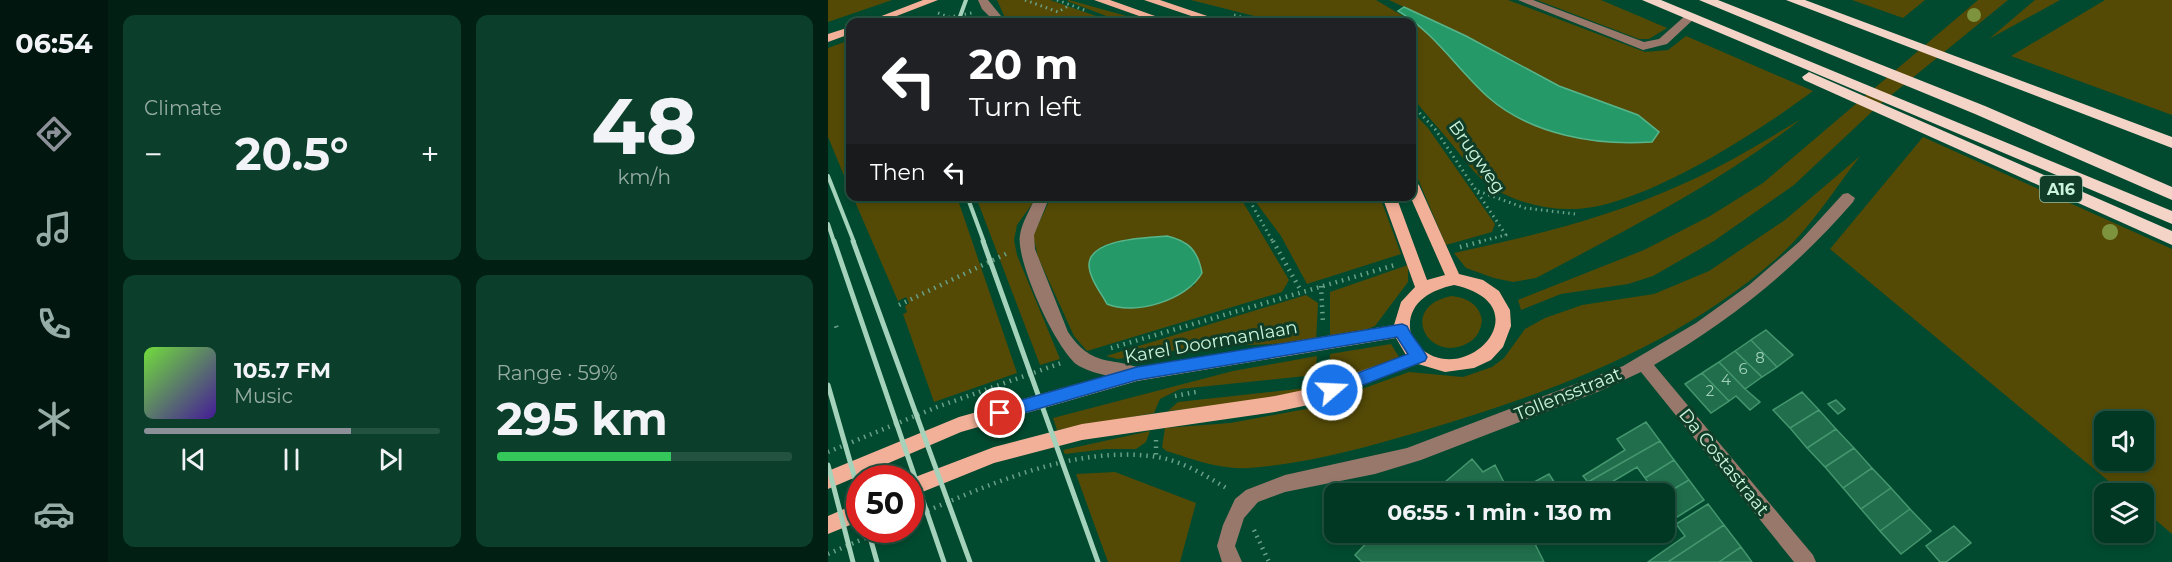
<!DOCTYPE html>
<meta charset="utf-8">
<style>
:root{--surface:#013823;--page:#0b3f2b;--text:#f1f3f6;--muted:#96aca6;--line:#235241;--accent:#8c9099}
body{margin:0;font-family:Montserrat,sans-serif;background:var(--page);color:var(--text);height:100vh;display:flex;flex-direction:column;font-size:22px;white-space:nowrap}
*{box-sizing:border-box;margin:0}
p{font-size:20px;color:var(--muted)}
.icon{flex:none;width:33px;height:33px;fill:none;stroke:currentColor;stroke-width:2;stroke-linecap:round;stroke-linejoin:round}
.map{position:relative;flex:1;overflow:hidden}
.details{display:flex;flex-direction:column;gap:15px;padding:15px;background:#011f13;width:720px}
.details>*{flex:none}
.banner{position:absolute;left:18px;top:18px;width:570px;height:183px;border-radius:12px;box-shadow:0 3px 9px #0003,0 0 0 2px var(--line);background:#202124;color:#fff;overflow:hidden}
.fabs{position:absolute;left:1266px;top:411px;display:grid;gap:12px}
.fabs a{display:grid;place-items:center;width:60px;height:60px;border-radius:12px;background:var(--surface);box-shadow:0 3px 9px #0003,0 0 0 2px var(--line);font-size:30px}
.speed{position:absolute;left:18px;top:465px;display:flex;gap:12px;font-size:30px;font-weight:700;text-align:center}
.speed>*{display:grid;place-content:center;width:78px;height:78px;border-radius:50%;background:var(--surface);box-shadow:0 3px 9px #0003,0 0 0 2px var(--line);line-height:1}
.speed .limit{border:9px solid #d22;background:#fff;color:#111}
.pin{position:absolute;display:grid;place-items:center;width:51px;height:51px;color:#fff;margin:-26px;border:3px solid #fff;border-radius:50%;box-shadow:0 2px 6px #0007}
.me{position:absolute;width:66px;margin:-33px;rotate:71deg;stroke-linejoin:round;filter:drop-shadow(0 0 4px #0008)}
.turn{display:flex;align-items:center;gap:21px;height:126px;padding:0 24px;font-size:27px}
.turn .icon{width:78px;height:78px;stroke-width:2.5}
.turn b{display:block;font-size:42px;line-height:51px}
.then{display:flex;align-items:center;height:57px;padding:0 24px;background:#0003;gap:12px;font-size:22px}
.big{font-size:45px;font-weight:700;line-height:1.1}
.details .widget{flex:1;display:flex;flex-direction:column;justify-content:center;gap:9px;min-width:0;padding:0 21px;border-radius:12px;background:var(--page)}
.details .dial{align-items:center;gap:0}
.dial b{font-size:78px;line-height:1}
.song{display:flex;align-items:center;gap:18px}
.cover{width:72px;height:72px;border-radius:9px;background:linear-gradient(135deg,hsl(100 70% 55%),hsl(260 70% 35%))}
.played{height:6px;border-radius:3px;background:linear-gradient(90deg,var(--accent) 70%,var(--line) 70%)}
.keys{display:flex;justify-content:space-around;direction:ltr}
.heat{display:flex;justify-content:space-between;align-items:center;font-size:33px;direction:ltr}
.charge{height:9px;border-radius:4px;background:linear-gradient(90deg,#34c759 59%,var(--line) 0)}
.details .tiles{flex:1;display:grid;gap:15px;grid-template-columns:repeat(2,1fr)}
.trip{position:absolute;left:496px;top:483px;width:351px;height:60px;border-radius:12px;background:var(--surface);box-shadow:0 3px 9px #0003,0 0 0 2px var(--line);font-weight:700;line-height:60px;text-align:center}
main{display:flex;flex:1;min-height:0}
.tabs{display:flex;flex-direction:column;width:108px;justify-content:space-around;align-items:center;background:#00160e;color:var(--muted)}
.tabs .icon{width:42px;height:42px}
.tabs .active{color:var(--accent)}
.tabs b{font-size:27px;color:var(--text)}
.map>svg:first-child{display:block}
</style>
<main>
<nav class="tabs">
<b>06:54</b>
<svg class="icon active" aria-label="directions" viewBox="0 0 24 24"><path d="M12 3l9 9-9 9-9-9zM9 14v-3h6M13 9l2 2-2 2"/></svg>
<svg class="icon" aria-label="music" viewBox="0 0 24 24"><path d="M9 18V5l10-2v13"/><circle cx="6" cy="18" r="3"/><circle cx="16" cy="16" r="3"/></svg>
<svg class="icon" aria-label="phone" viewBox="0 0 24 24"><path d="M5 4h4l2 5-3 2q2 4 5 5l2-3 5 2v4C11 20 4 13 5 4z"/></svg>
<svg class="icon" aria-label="climate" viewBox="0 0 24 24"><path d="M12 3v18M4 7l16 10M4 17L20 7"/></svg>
<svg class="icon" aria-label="car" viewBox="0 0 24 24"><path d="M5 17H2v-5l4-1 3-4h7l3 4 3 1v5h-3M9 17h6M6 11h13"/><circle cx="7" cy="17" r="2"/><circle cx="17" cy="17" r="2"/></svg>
</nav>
<section class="details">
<div class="tiles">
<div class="widget"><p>Climate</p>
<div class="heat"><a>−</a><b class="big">20.5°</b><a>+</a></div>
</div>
<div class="widget dial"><b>48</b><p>km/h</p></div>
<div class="widget">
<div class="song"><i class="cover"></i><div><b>105.7 FM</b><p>Music</p></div></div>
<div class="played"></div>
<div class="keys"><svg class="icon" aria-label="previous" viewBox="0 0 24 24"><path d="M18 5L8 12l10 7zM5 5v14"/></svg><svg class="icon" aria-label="pause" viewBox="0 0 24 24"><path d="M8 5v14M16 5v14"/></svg><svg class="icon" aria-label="next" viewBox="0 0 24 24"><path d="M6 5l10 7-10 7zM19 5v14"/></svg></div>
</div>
<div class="widget"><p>Range · 59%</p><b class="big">295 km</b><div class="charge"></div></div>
</div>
</section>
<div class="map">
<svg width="1344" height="562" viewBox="0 0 1344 562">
<rect width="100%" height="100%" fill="#014a2f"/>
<path fill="#544a06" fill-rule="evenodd" d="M 0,0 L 64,0 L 0,22 Z
M 169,0 L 222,0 L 274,18 L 279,22 L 179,22 Z
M 241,0 L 320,22 L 294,22 L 239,1 Z
M 363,0 L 548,0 L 592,26 L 685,113 L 721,130 L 752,138 L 824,142 L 768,101 L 731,86 L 638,36 L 561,0 L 680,0 L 817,52 L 840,50 L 858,36 L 985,91 C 930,132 815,207 747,209 C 721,210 695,204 672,192 C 653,182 640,165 627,148 C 620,138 586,102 584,95 C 579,84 584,38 584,22 L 450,22 Z
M 709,0 L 773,0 L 839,28 L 821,39 L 811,39 Z
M 1024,0 L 1097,0 L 1075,18 Z
M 1150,0 L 1180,0 L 1050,106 L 966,185 L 886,241 L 825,276 L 800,284 L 733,294 L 693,310 L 690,300 L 816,250 L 882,216 L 935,183 Z
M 1207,0 L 1232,0 L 1161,39 Z
M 1277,0 L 1344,0 L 1344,115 L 1183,56 Z
M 22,40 L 22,190 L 0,137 L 0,48 Z
M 584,111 L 600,128 L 667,224 L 664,232 L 618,245 L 584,165 Z
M 973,119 C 891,184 800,229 708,278 L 685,282 L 666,278 L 638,268 L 626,253 C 704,236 784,217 857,183 C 897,165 935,142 973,119 Z
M 1095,137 L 1344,249 L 1344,534 L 1316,510 L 1316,494 L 1295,493 L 1002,249 ZM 1276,422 L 1316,422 L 1316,460 L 1276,460 Z
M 1032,156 C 1006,190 982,229 949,258 C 848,347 722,393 594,431 C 539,447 479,464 421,468 C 392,470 365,459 338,451 L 334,447 L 337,428 L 402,423 L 478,409 L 581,372 L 635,377 L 664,367 L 676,358 L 697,329 L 717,318 L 754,305 L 826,294 L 881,271 L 957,220 Z
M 25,197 L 129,197 L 189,373 L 106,402 L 75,314 L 79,312 L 77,306 L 81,303 L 78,297 L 70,301 Z
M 148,197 L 209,197 L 189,225 L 186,240 L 189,255 L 232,359 L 212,365 Z
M 223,197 L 412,197 L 461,280 L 454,292 L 259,351 L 246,336 L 210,257 L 205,236 ZM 339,236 L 367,285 L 329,302 L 274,246 L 295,241 Z
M 424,197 L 552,197 L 573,254 L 479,284 L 453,236 Z
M 580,265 L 580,282 L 547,326 L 521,336 L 502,339 L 502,292 Z
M 478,295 L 490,303 L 488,342 L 371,347 L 290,359 L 278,356 Z
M 624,296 C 639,298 651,304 654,320 C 653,330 649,338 640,343 C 600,365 569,306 624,296 Z
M 563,344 L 571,357 L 509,384 L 414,403 L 340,411 L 350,402 L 479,388 C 497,382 501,372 502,354 Z
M 489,356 L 488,369 L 478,376 L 352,389 L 332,399 L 326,413 L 229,430 L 225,418 L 405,371 Z
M 322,431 L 318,442 L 308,449 L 278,449 L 237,454 L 235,450 Z
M 287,472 L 368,503 L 352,562 L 280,562 L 248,474 Z"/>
<path fill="#269968" stroke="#58b58b" stroke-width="1.5" d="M 576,7 L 638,36 L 731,86 L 810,115 L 831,132 L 824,142 C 769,146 703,135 660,97 C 629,69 606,32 570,11 Z
M 339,236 C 361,241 370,251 374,273 C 359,300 307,316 279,304 C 273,293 262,279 261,266 C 260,238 319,238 339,236 Z"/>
<path fill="#206e4b" stroke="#44966e" stroke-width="1.5" d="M 938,330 L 965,355 L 949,367 L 923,340 Z
M 923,340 L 949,367 L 934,377 L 907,351 Z
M 907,351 L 934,377 L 917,389 L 891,362 Z
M 891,362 L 917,389 L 932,402 L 922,410 L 908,396 L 901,401 L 874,373 Z
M 874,373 L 901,401 L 883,413 L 857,384 Z
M 974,392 L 991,410 L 962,428 L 945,410 Z
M 1008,400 L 1017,409 L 1010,414 L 1000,404 Z
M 991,410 L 1008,429 L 979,448 L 962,428 Z
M 818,422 L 832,441 L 760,482 L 755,476 L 797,450 L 789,439 Z
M 1008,429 L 1026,448 L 997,467 L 979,448 Z
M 832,441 L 846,460 L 817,478 L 809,467 L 767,492 L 760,482 Z
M 1026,448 L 1044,468 L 1015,488 L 997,467 Z
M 644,459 L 655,472 L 667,465 L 682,494 L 614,494 L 622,489 L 617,482 Z
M 846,460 L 861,480 L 837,494 L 817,494 L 825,489 L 817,478 Z
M 1044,468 L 1063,488 L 1033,509 L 1015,488 Z
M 721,474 L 734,494 L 713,494 L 706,482 Z
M 861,480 L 876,500 L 846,519 L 837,508 L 837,494 Z
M 1063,488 L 1082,509 L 1052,531 L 1033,509 Z
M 880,504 L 896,525 L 840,562 L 820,562 L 857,536 L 848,524 Z
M 1082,509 L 1103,531 L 1073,554 L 1052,531 Z
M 896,525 L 913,547 L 891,562 L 840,562 Z
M 1126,526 L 1143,543 L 1118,562 L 1112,562 L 1098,546 Z
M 549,532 L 701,532 L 716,562 L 534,562 L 527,555 Z
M 913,547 L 924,562 L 891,562 Z"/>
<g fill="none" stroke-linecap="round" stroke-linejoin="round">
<path stroke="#69a188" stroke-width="3" stroke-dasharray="1.5 4" stroke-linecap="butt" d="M 197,0 L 230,12 L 242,5
M 229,0 L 259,11
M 110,13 L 121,17 L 144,13
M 406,15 L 431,22
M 584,105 L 607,129 L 678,235 L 650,242
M 650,191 L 697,208 L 747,214
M 419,196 L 445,242"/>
<path stroke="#69a188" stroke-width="4.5" stroke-dasharray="1.5 5" stroke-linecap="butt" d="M 445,241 L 473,291
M 632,247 L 655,241
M 493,286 L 495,324
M 71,305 L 182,252
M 8,326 L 10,332
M 283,348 L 567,265
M 347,396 L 368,392
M 328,440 L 328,457
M 0,452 L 109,407 L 233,363
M 82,518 C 157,487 245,444 329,457 C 355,461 378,476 400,489
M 426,530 L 441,562
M 0,554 L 56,530"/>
<path fill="#99786c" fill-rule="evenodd" d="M 150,0 L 160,0 L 178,22 L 167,22 L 154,9 Z
M 690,0 L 705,0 L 816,42 L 831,39 L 858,15 L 866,15 L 868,17 L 839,44 L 815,50 Z
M 1020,193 L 1027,198 L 1025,202 C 968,268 902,321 826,365 L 985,555 L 988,562 L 966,562 L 813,372 L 772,391 L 593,460 L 547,474 L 457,492 L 430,502 L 416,518 L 407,546 L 414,562 L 394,562 L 389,546 L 395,525 L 407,499 L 418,490 L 457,475 L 579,448 L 795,366 L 868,323 L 921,285 L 971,242 L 1015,194 Z
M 208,196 L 222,196 L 206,235 L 207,249 L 240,332 C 265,368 280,356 315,369 L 317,374 L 315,379 L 309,381 C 290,377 269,376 251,366 C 229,353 187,259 192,235 C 194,222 203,208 208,196 Z"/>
<path fill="#f3b098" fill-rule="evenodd" d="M 95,0 L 110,0 L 53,22 L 38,22 Z
M 266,0 L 282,0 L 344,22 L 328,22 Z
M 316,0 L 332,0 L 397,22 L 381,22 Z
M 22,27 L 22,34 L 0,42 L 0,34 Z
M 584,180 L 591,185 L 631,274 L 655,280 L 671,291 L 682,310 L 683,326 L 675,347 L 663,360 L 646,368 L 617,372 L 590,364 L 485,404 L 447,412 L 254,440 L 166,463 L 82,497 L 82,479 L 166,447 L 254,424 L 447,396 L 485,388 L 578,355 L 568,338 L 309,381 L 133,432 L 0,489 L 0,471 L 131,417 L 309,367 L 566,325 L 573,302 L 587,287 L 554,196 L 568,196 L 599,280 L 617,275 L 582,196 ZM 626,285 C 717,305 637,392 590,346 C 585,341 583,335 582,329 C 580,302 603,290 626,285 Z
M 32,502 L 32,521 L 0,534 L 0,516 Z"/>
<path fill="#f5d4c8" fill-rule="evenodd" d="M 814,0 L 833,0 L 1344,211 L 1344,224 Z
M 871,0 L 890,0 L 1157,106 L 1344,187 L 1344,200 L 1147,114 Z
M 958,0 L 977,0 L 1344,137 L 1344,148 Z
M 981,72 L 1344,231 L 1344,245 L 976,80 L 974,77 Z"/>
<path stroke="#a4d2bb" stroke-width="4" d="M 130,22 L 138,0
M 0,176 L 26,242
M 139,196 L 156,242
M 0,224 L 6,242"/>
<path stroke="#a4d2bb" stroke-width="5" d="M 6,241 L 116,562
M 25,241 L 142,562
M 155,241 L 270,562
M 0,385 L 32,496
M 0,465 L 25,562
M 40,530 L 49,562"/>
</g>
<g fill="#7e933e">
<circle cx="1146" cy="15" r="7"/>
<circle cx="1282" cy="232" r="8"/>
</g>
<path fill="#1a73e8" stroke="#114b97" stroke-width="1.5" d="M 574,324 L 579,326 C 584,338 593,345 599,357 L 597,361 L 504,397 L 498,395 L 496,390 L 498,385 L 580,354 L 569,337 L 309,380 L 172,420 L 166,418 L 164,413 L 166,408 L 172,406 L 309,367 Z"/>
<g text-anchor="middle" stroke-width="6" stroke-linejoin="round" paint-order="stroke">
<g font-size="15" fill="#a2d3b9">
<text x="932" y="363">8</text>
<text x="915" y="374">6</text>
<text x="898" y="385">4</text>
<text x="882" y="396">2</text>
</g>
<rect fill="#103d28" stroke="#94bea7" stroke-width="1.5" x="1212" y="176" width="42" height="26" rx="4.5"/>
<g font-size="16" font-weight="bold" fill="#cdf5de">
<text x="1233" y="195">A16</text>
</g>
<g font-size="18" fill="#cdf5de" stroke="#103d28">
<text transform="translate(649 157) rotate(55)" y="6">Brugweg</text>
<text transform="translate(383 342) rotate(-10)" y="6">Karel Doormanlaan</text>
<text transform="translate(740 394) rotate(-22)" y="6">Tollensstraat</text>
<text transform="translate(896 462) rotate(51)" y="6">Da Costastraat</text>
</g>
</g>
</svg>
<div class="fabs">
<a><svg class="icon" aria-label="sound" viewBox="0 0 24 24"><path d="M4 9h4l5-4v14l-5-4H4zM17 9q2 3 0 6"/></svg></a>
<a><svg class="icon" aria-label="layers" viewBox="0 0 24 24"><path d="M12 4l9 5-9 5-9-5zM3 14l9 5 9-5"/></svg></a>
</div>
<div class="speed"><div class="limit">50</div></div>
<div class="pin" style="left:172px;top:413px;background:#d93025"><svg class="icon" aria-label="arrive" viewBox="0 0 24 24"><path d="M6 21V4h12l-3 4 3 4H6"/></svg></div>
<svg class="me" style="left:504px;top:390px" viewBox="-20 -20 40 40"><circle r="17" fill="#1a73e8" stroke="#fff" stroke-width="3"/><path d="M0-11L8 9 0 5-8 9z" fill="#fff"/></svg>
<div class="trip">06:55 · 1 min · 130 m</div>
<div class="banner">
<div class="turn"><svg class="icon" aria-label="left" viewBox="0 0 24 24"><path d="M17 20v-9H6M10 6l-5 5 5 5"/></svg><div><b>20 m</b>Turn left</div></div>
<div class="then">Then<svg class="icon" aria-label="left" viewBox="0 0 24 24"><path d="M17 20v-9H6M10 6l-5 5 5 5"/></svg></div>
</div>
</div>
</main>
